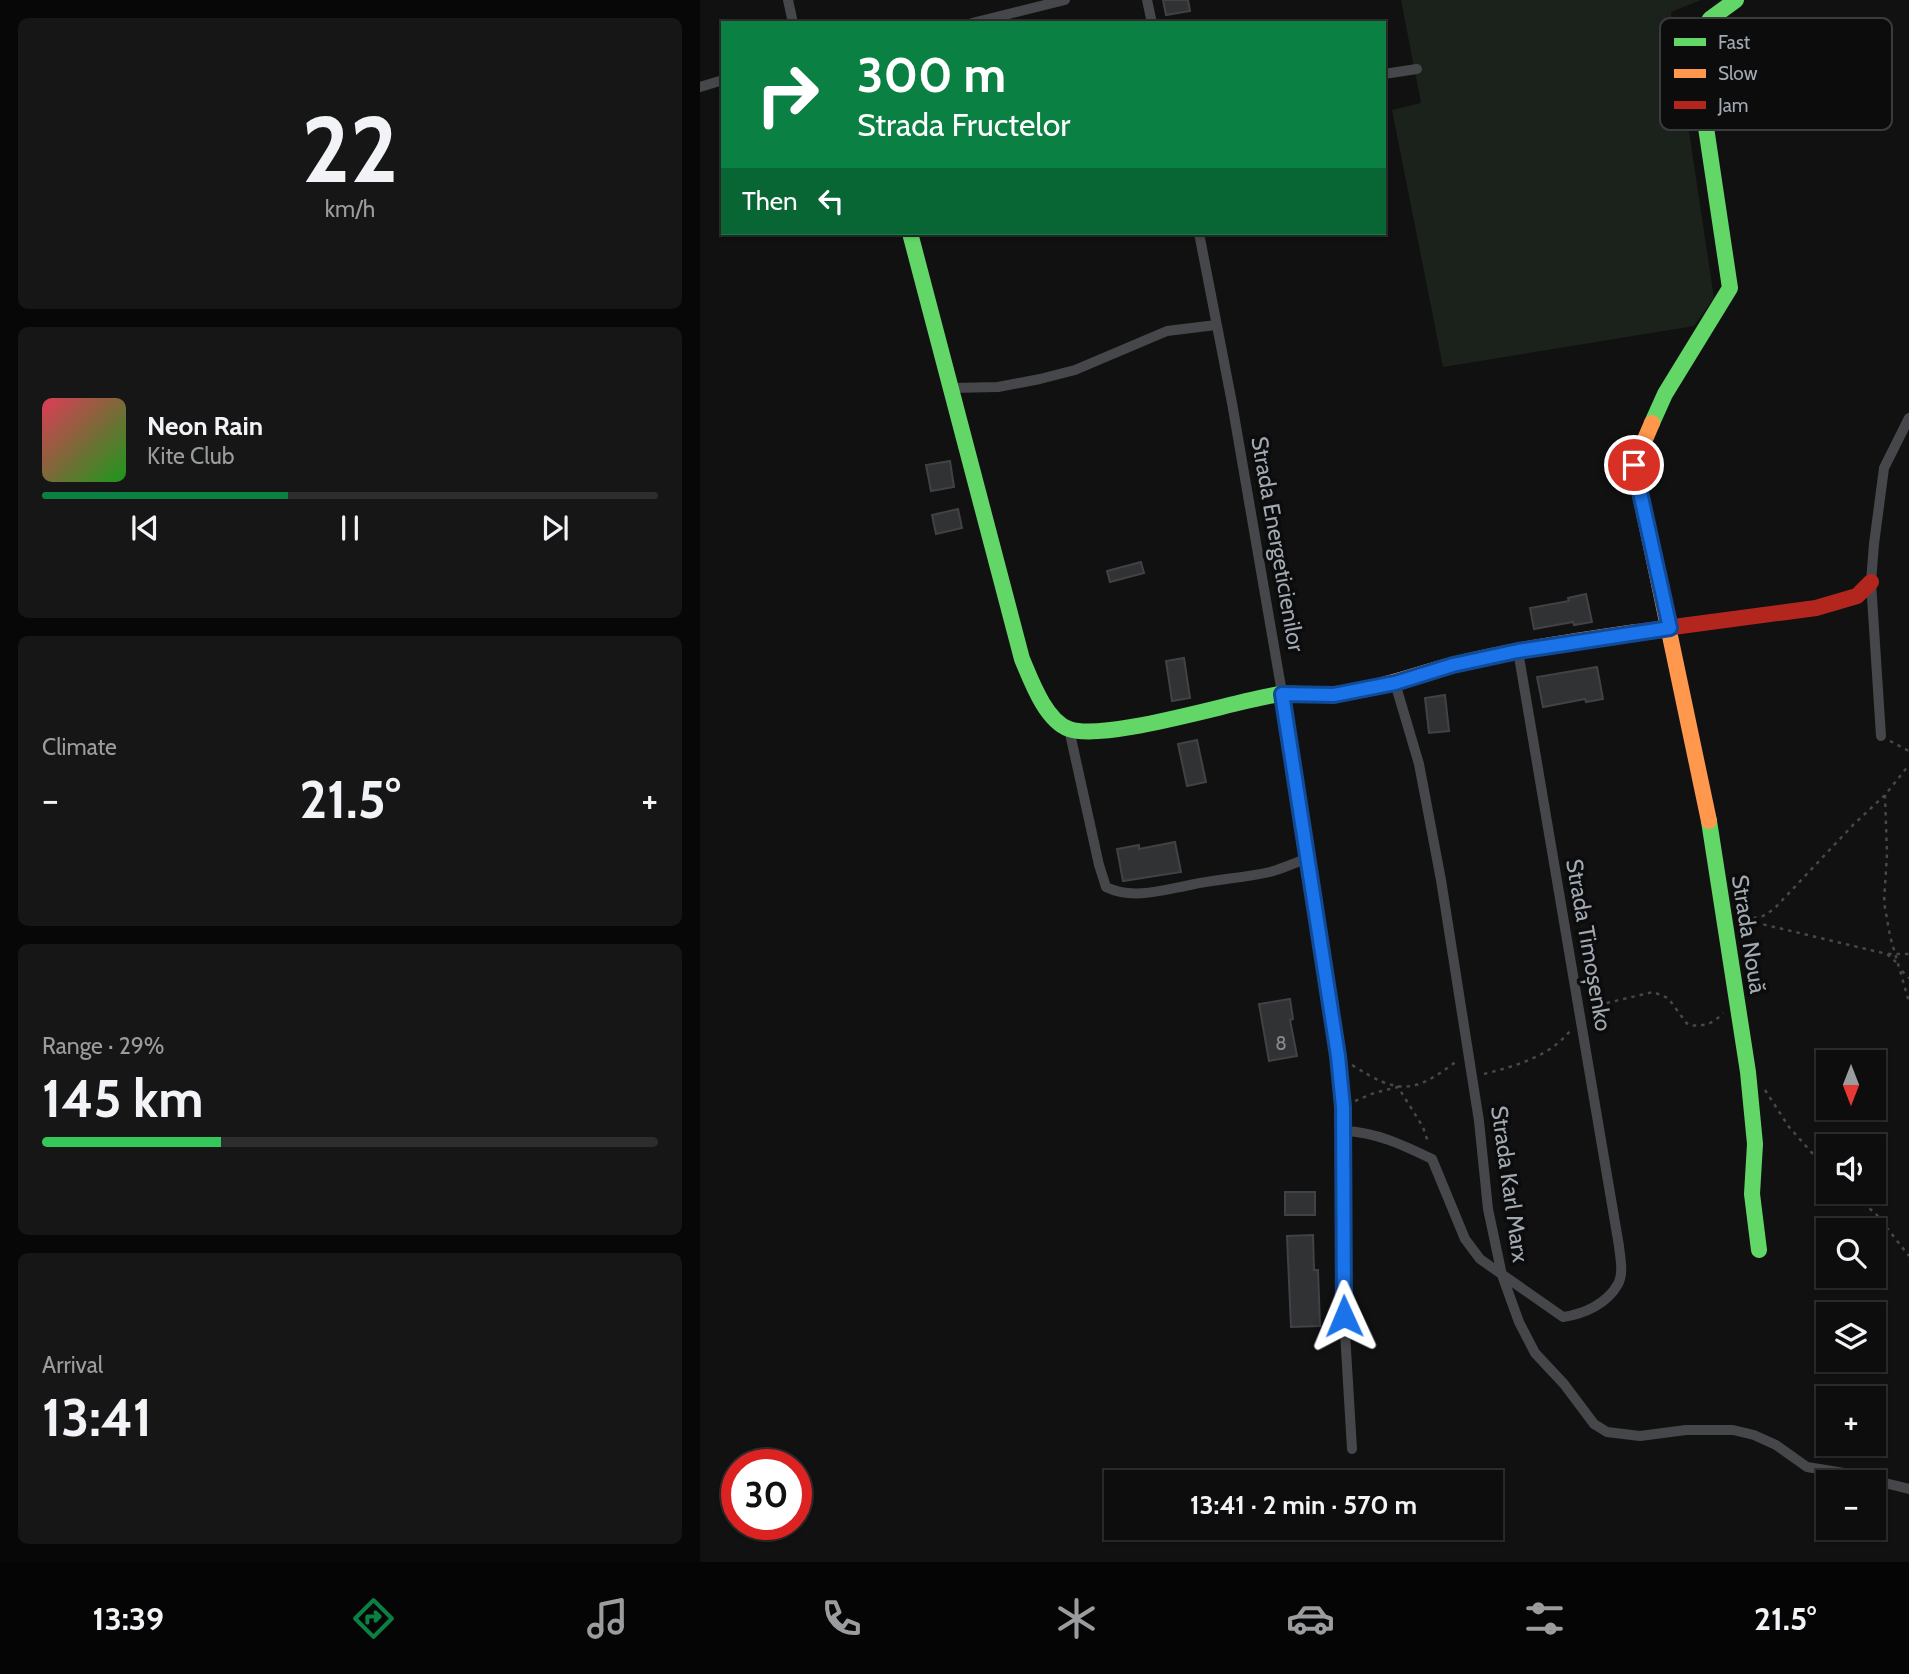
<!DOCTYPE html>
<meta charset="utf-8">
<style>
:root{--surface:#0d0d0d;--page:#161616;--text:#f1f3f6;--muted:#9a9c9d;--line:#2d2d2e;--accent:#0b8043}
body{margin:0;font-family:Cabin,sans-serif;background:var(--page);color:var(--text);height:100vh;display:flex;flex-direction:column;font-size:26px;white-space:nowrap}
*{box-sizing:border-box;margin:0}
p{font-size:23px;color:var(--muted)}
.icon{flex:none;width:38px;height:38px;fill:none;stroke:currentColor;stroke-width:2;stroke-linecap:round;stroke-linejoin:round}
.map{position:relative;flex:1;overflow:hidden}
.sheet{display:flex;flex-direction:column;gap:18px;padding:18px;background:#070707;width:700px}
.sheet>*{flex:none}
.hud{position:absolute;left:21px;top:21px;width:665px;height:214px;border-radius:0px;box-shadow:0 2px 5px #0004,0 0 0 2px var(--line);background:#0b8043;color:#fff;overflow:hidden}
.needle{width:46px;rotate:180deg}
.buttons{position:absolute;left:1116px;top:1050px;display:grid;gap:14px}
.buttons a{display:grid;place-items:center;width:70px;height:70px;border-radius:0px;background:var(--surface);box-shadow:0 2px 5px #0004,0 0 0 2px var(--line);font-size:35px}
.speed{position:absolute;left:21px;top:1449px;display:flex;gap:14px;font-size:35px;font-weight:700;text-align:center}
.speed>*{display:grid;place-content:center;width:91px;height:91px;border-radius:50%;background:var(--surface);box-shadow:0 2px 5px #0004,0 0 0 2px var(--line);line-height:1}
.speed .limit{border:10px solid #d22;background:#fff;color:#111}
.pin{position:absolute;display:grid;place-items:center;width:60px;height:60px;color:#fff;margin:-30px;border:4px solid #fff;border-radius:50%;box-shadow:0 2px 7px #0007}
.me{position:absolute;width:77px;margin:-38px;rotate:359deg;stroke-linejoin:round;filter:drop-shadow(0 0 5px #0008)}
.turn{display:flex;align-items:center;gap:24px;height:147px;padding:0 21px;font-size:32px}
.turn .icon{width:91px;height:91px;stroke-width:2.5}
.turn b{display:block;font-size:49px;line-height:60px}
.then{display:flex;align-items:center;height:66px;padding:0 21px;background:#0003;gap:14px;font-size:26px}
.big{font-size:52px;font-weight:700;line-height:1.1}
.sheet .card{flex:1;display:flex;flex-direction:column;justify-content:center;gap:10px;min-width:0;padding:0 24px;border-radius:10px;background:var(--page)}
.sheet .dial{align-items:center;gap:0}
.dial b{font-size:91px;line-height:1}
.song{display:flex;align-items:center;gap:21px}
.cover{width:84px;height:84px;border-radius:10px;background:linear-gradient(135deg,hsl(350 70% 55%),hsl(120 70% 35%))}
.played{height:7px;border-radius:4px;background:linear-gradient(90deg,var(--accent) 40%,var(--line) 40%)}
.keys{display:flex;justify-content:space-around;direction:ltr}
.heat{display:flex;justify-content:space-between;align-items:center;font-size:38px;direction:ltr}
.charge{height:10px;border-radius:5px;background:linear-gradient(90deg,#34c759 29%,var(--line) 0)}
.trip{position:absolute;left:404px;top:1470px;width:399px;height:70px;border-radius:0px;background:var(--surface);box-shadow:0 2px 5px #0004,0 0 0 2px var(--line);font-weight:700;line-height:70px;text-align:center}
.menu{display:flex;height:112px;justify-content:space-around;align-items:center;background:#050505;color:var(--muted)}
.menu .icon{width:49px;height:49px}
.menu .current{color:var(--accent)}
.menu b{font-size:32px;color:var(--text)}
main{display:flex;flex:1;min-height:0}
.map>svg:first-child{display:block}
</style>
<main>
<section class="sheet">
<div class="card dial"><b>22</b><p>km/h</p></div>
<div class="card">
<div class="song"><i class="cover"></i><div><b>Neon Rain</b><p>Kite Club</p></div></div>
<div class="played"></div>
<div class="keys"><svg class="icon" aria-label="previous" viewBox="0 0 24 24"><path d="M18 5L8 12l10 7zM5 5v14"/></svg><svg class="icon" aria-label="pause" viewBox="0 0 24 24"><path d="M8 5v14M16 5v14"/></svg><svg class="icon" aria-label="next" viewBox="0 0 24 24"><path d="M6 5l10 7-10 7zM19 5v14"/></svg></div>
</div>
<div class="card"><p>Climate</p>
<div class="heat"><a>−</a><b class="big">21.5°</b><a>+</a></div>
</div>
<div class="card"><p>Range · 29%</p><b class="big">145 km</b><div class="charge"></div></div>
<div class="card"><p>Arrival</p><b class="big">13:41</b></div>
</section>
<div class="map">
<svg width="1209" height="1562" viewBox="0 0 1209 1562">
<rect width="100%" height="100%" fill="#111"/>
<path fill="#1b221b" d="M 701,0 L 1001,0 L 971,12 L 1014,298 L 994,326 L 743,367 L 692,110 L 721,103 Z"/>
<path fill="#313233" stroke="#404245" stroke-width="2" d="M 463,0 L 488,0 L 490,11 L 466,15 Z
M 250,461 L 254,487 L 231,491 L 226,465 Z
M 258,509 L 262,528 L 236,534 L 232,515 Z
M 441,562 L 444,573 L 410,582 L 407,571 Z
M 886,594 L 892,622 L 874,625 L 873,622 L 834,629 L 830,608 L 869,601 L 868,598 Z
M 484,658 L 490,698 L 472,701 L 466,661 Z
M 897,667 L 903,699 L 886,702 L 885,699 L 843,707 L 837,677 Z
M 745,695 L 749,731 L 729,733 L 725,698 Z
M 497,740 L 506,782 L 487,786 L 478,744 Z
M 475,842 L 481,872 L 423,881 L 417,849 L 439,845 L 439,849 Z
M 590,999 L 593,1019 L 590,1020 L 597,1056 L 569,1061 L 559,1004 Z
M 585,1192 L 615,1192 L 615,1215 L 585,1215 Z
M 613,1235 L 614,1270 L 618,1270 L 620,1326 L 591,1327 L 587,1236 Z"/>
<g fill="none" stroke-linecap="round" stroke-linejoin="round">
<path stroke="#47484c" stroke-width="2.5" stroke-dasharray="3.5 5" stroke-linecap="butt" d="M 1190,741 L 1209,751
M 1185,795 L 1187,854 L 1184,902 L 1190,936 L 1209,1002
M 1039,917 L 1045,920 L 1187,954 L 1196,962
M 1045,920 L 1063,916 L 1074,909 L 1153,825 L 1185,795 L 1209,765
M 1188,954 L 1209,954
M 1202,971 L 1209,978
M 890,1007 L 953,992 L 968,998 L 988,1025 C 1004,1027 1013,1024 1023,1013
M 652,1065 C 699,1095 714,1094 758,1060
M 784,1074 C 815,1066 849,1057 870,1031
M 1065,1090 L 1089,1127 L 1129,1172
M 655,1101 L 674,1093 L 698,1087 L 723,1127 L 728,1142
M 1150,1192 L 1176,1214 L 1209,1256"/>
<path stroke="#45474a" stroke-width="10" d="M 88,0 L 93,23
M 447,0 L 452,23
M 272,23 L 365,0
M 684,74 L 717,69
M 0,87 L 23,80
M 499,233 L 532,403 L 591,745 L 606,859 L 638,1056 L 643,1107 L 644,1316 L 652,1449
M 250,388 L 298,387 L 340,379 L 375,370 L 467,331 L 516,325
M 695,683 L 719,764 L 741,880 L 779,1121 L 788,1209 L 802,1275 L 819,1322 L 835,1353 L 864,1384 L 894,1424 L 907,1432 L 940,1436 L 986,1430 L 1033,1430 L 1054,1435 L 1076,1445 L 1107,1467 L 1144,1473 L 1209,1489
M 369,729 L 399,865 L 406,887 C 432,900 464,890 490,885 C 517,879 544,878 570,872 C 582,869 594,863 606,859
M 1181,736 L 1171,582 L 1174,544 L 1184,468 L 1209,418
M 644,1131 C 676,1132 703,1145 732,1159 L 765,1239 L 780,1259 L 863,1317 C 884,1314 907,1304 918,1284 C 924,1273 920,1257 919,1246 L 818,651"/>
<path stroke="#63d668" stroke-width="16" d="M 210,233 L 322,659 C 331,680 345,720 369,729 C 406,742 534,701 580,694 C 590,693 602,694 612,695
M 952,423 L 965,394 L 1030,288 L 994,47 L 1010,19 L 1036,0
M 1009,821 L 1048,1072 L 1055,1144 L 1052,1194 L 1059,1250"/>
<path stroke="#ff974d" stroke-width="16" d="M 952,423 L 934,465 L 1009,821
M 612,695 C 661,696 706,677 752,665 C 812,650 875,641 936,632"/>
<path stroke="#b3261e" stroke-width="16" d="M 936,632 L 1116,608 L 1157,596 L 1171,582"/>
</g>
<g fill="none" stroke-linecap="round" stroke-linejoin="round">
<g stroke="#114b97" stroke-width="18">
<path id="route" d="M 644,1316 L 643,1107 L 638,1056 L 582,694 L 634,695 L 695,683 L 753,665 L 818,651 L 970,628 L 934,465"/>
</g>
<use href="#route" stroke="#1a73e8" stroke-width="12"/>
</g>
<g text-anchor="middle" stroke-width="7" stroke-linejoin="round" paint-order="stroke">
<g font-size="19" fill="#858b93">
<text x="581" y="1050">8</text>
</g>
<g font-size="23" fill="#a1a9b3" stroke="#0c0c0d">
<text transform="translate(578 544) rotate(80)" y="8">Strada Energeticienilor</text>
<text transform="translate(1049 934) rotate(81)" y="8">Strada Nouă</text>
<text transform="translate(889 945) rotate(80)" y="8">Strada Timoșenko</text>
<text transform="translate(810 1184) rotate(82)" y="8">Strada Karl Marx</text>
</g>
</g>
<rect x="960" y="18" width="232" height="112" rx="10" fill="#0c0c0d" stroke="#393b3f" stroke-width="2"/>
<rect x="974" y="38" width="32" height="8" fill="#63d668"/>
<rect x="974" y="69" width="32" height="9" fill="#ff974d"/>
<rect x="974" y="101" width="32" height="8" fill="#b3261e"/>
<g font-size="19" fill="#a1a9b3">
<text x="1018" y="49">Fast</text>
<text x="1018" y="80">Slow</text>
<text x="1018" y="112">Jam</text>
</g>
</svg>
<div class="buttons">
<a><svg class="needle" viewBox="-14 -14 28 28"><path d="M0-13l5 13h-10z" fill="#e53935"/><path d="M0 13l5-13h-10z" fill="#9a9c9d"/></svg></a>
<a><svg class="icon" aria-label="sound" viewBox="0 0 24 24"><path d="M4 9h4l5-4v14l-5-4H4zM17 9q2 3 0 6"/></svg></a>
<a><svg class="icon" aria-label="search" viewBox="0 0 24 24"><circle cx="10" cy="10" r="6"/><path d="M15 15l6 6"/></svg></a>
<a><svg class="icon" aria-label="layers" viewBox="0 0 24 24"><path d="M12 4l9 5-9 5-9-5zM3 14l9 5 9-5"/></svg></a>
<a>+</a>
<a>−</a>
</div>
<div class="speed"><div class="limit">30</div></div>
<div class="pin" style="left:934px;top:465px;background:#d93025"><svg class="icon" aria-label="arrive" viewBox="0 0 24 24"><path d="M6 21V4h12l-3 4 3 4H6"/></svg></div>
<svg class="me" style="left:644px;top:1316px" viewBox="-20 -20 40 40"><path d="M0-17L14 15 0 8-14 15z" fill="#1a73e8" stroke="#fff" stroke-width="4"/></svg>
<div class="trip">13:41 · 2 min · 570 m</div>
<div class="hud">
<div class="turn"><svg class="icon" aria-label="right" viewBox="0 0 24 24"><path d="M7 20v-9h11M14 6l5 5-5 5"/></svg><div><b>300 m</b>Strada Fructelor</div></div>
<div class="then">Then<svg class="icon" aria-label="left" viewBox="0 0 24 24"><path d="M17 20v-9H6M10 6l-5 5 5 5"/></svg></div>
</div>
</div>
</main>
<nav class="menu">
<b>13:39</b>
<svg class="icon current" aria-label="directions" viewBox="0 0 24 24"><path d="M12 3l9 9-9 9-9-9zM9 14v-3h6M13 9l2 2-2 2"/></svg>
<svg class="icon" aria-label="music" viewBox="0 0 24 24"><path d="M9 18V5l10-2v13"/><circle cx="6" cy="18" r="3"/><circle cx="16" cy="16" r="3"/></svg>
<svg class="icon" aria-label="phone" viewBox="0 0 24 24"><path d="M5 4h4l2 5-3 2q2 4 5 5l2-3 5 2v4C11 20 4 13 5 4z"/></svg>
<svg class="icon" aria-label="climate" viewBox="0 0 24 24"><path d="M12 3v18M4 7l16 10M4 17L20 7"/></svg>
<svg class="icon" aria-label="car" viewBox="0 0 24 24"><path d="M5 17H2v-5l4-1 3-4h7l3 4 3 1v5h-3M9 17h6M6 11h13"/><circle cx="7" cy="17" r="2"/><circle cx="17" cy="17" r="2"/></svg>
<svg class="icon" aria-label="filters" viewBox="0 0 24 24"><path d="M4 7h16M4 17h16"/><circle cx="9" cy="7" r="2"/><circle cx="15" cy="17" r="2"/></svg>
<b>21.5°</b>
</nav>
